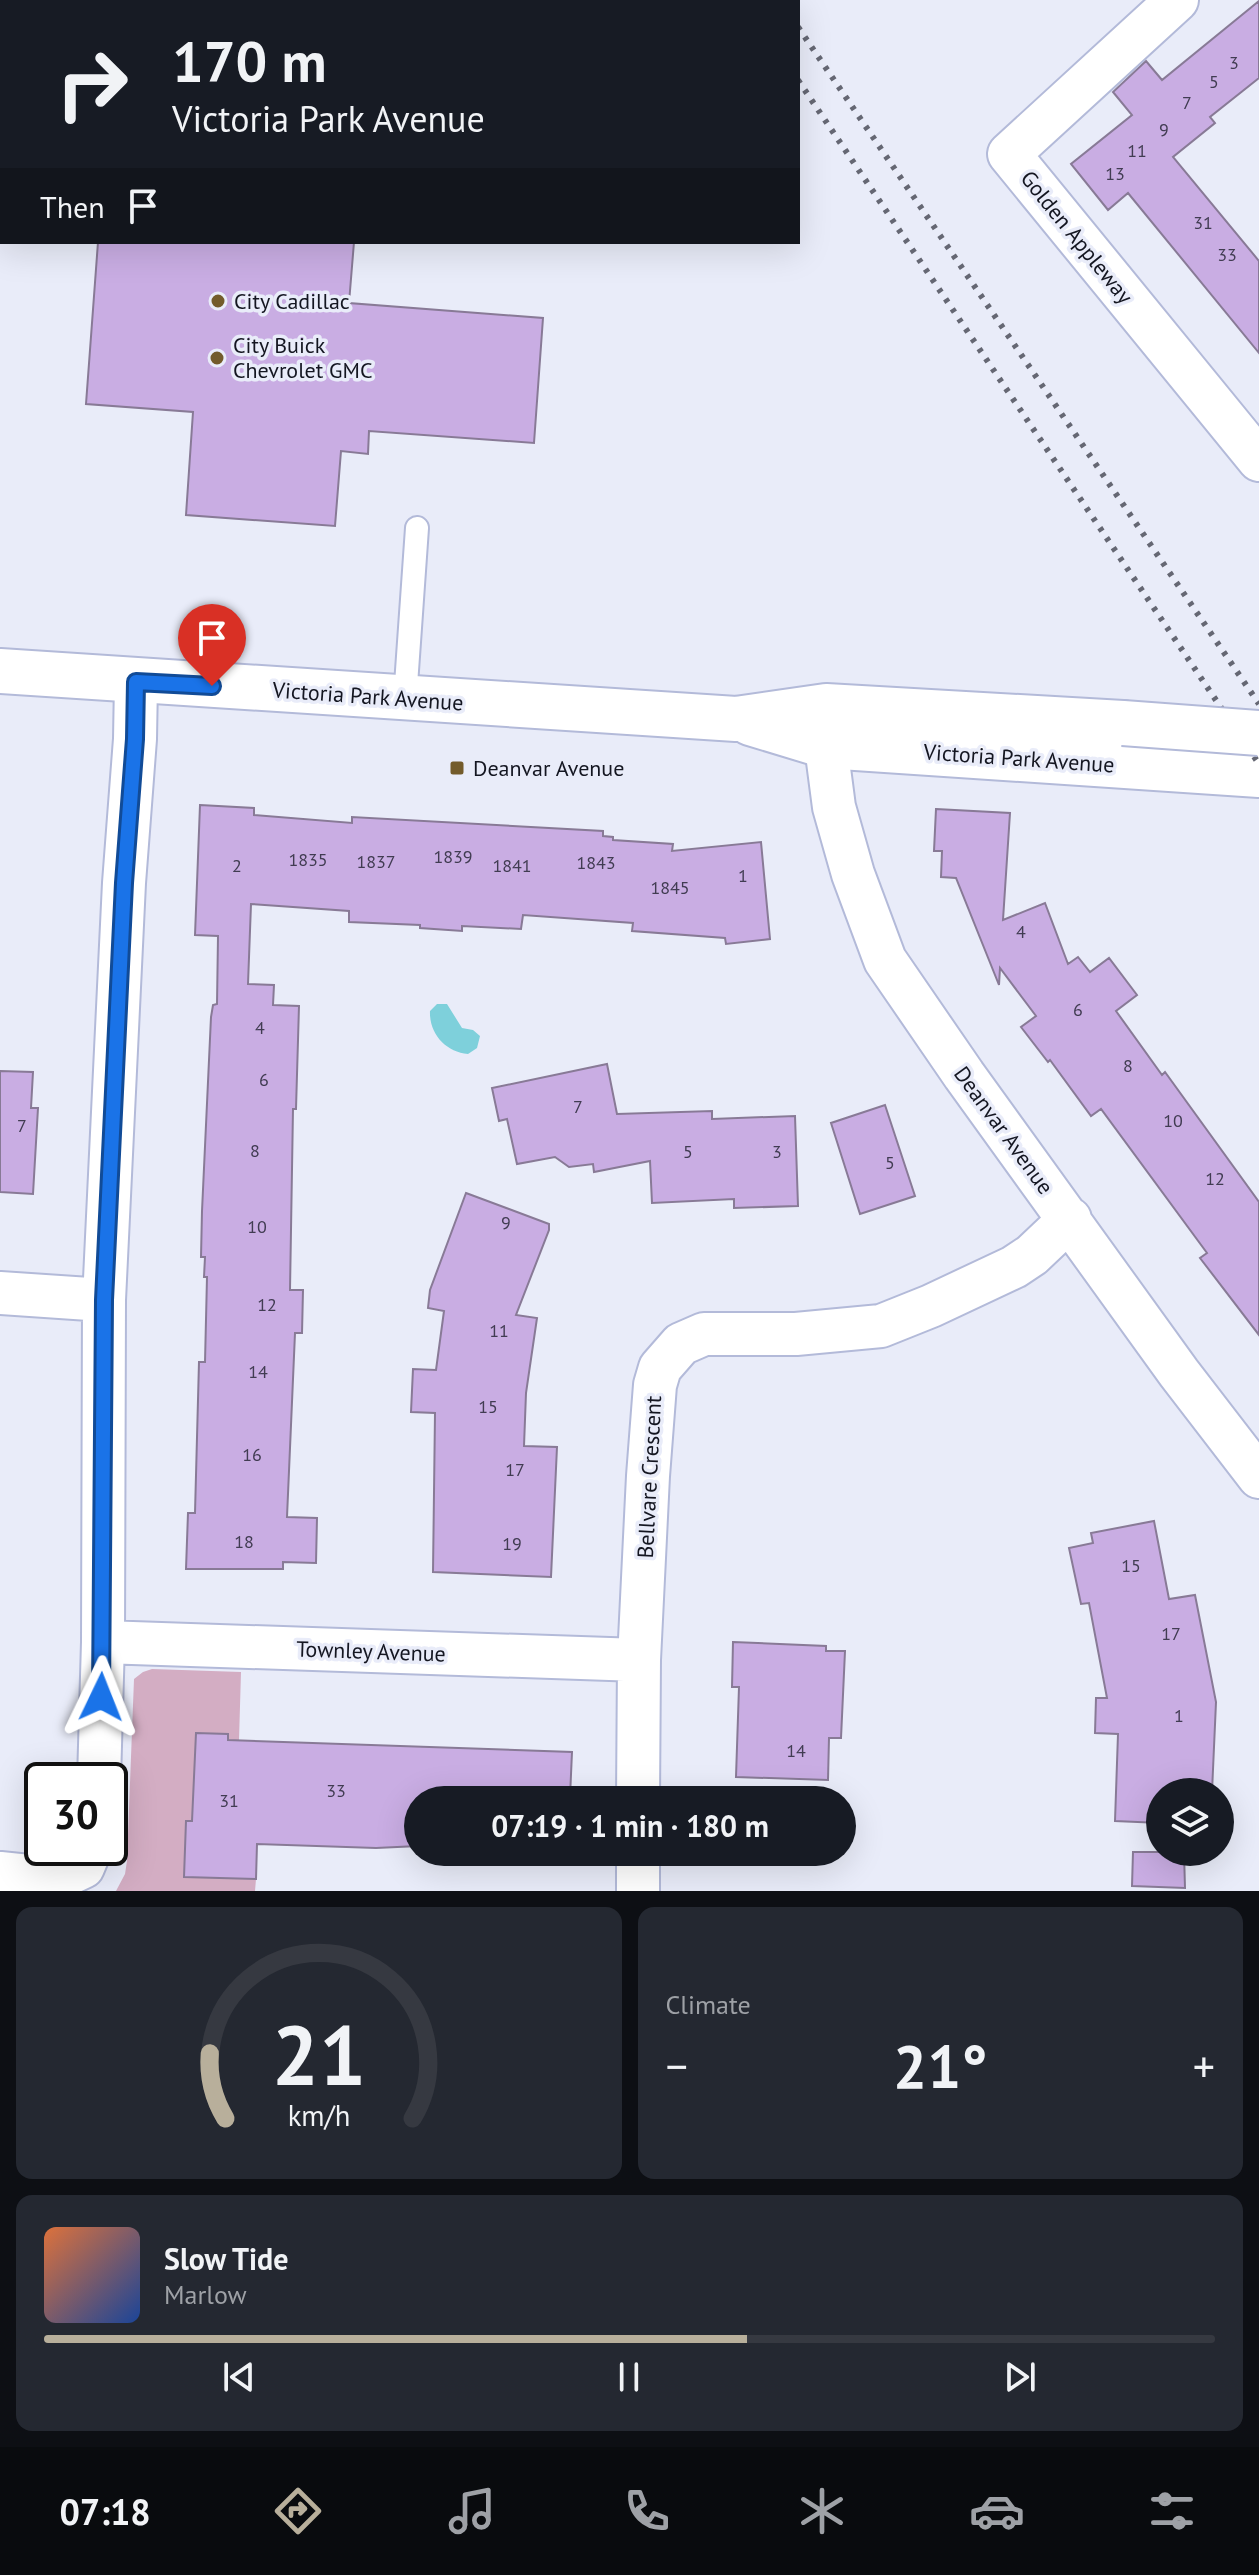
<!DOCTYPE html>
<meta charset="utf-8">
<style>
:root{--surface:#171b24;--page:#242831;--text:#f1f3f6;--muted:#9ea1a6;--line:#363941;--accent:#b8af9b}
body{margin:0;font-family:"PT Sans",sans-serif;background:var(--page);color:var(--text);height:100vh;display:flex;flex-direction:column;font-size:30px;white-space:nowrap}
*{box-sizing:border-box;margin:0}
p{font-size:26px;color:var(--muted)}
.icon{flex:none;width:44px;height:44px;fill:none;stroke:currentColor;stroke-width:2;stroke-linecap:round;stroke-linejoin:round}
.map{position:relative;height:1891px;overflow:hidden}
.drawer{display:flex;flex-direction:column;gap:16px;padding:16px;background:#0d0f14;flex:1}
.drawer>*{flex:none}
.guide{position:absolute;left:0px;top:0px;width:800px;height:244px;box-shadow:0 8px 32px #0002;background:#171b24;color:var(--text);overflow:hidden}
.tools{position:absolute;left:1146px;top:1778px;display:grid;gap:16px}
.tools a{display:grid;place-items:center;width:88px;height:88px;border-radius:50%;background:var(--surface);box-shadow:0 8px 32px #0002;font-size:40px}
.speed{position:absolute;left:24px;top:1762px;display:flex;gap:16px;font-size:40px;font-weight:700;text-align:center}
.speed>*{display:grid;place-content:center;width:104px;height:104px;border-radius:50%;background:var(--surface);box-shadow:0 8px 32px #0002;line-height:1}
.speed .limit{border:4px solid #111;border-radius:12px;background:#fff;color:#111}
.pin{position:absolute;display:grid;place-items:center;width:68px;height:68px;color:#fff;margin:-82px -34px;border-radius:50% 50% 50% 0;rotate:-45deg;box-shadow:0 0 8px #0007}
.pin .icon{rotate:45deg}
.me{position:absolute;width:88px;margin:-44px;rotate:2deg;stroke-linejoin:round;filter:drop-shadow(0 0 6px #0008)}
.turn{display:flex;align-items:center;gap:28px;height:168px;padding:0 40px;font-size:36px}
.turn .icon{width:104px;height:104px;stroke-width:2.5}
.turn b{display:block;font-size:56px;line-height:68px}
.then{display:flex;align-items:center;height:76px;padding:0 40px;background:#0003;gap:16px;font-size:30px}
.big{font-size:60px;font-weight:800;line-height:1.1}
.drawer .card{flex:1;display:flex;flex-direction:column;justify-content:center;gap:12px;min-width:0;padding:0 28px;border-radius:16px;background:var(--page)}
.drawer .dial{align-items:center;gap:0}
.dial svg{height:208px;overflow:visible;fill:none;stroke:var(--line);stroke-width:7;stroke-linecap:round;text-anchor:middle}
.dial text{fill:var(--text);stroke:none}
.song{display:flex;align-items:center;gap:24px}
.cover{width:96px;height:96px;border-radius:12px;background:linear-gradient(135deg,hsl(20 70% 55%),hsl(220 70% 35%))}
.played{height:8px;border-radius:4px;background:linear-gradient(90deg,var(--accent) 60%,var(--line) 60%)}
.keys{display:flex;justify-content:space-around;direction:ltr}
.heat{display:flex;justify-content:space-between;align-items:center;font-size:44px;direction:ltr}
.drawer .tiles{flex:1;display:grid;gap:16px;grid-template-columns:1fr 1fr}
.card:last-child{grid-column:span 2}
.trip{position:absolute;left:404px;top:1786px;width:452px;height:80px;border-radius:40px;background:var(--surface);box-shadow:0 8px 32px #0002;font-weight:800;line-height:80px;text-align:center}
.menu{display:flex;height:128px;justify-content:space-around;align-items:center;background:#090b0e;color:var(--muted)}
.menu .icon{width:56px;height:56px}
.menu .selected{color:var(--accent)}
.menu b{font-size:36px;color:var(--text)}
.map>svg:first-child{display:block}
</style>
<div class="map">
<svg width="1259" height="1891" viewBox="0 0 1259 1891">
<rect width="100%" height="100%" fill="#e9ecf9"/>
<path fill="#d3adc3" d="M 152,1669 L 241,1672 L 239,1740 L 228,1740 L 228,1734 L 196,1734 L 192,1821 L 186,1822 L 184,1876 L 256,1879 L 255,1891 L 116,1891 L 125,1874 L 127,1861 L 134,1679 L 143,1672 Z"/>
<path fill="#7ed0db" d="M 437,1004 L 447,1004 L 462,1028 L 473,1030 L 480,1036 L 477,1048 L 468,1054 C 446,1052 429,1034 430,1011 Z"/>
<path fill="#c9ade3" stroke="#887a96" stroke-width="2" d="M 1259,1 L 1259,78 L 1210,117 L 1215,123 L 1173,157 L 1259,261 L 1259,353 L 1128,193 L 1108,210 L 1071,164 L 1132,115 L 1113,92 L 1146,61 L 1162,80 Z
M 98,242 L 354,242 L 349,303 L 543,318 L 534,443 L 369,431 L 368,454 L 341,451 L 335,526 L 186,515 L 193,412 L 86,404 Z
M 200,805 L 254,808 L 254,815 L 352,823 L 352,817 L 603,831 L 603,836 L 613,837 L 613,840 L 673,844 L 672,851 L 761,842 L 770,939 L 726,944 L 725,938 L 632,931 L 633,923 L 523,915 L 521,929 L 462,926 L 462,931 L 420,928 L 420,925 L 349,922 L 349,911 L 251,904 L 248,984 L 274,985 L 273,1005 L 299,1006 L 296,1109 L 293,1109 L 290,1290 L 303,1290 L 302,1333 L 295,1333 L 287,1517 L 317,1518 L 316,1563 L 283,1562 L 283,1569 L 186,1569 L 188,1513 L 195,1513 L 199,1362 L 205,1362 L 207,1277 L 204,1277 L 205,1257 L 201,1257 L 202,1211 L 211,1017 L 213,1005 L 217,1004 L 218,936 L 195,935 Z
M 936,809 L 1010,813 L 1003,920 L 1045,903 L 1068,964 L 1078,957 L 1090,972 L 1109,958 L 1137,995 L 1116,1011 L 1162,1075 L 1165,1072 L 1259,1202 L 1259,1335 L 1200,1258 L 1207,1253 L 1101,1109 L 1091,1116 L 1050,1060 L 1048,1062 L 1021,1027 L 1036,1016 L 1000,968 L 999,985 L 956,878 L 941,877 L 942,851 L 934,851 Z
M 607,1064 L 617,1114 L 712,1111 L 712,1119 L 795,1116 L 798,1206 L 734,1208 L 734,1199 L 652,1203 L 650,1161 L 594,1172 L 593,1164 L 569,1167 L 555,1157 L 517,1164 L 507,1119 L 499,1121 L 492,1088 Z
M 0,1071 L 33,1072 L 31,1108 L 38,1108 L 33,1194 L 0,1192 Z
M 885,1105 L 915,1196 L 860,1214 L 831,1123 Z
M 466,1193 L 549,1224 L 549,1230 L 516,1315 L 537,1318 L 526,1393 L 524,1446 L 557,1447 L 551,1577 L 433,1572 L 435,1413 L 411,1412 L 413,1369 L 436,1370 L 444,1311 L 428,1308 L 430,1290 Z
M 1154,1521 L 1169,1599 L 1195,1595 L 1216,1702 L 1212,1792 L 1160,1792 L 1160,1823 L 1115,1821 L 1118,1734 L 1095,1733 L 1096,1698 L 1107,1698 L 1089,1603 L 1081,1604 L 1069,1548 L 1093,1543 L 1091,1533 Z
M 733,1642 L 826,1646 L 826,1651 L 845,1651 L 841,1738 L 829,1738 L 828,1780 L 736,1777 L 739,1687 L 732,1687 Z
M 196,1733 L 228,1734 L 228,1740 L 572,1752 L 570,1797 L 567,1797 L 567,1800 L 418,1800 L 418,1846 L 376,1848 L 257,1844 L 256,1879 L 184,1877 L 186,1821 L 192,1821 Z
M 513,1852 L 561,1852 L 560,1857 L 513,1855 Z
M 1133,1852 L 1184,1852 L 1185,1888 L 1132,1886 Z"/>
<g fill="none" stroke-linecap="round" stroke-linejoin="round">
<g stroke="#b3bad9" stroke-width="26">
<path id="service" d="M 405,699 L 417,528"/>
</g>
<g stroke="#b3bad9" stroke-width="46">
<path id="minor" d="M 1177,0 L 1009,154 L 1259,460
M 826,746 L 834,807 L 853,874 L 885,960 L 964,1075 L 1179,1373 L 1259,1477
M 0,1293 L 104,1300
M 103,1642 L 639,1660
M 99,1780 L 103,1642 L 104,1300 L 124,883 L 135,739 L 136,682
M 638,1800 L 639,1660 L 648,1476 L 655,1385 L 660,1368 L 681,1344 L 704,1334 L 796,1334 L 881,1326 L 931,1306 L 1014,1267 L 1032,1255 L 1070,1219
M 0,1873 L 58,1879 L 83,1867 L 91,1848
M 638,1891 L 638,1852"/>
</g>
<g stroke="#b3bad9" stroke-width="48">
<path id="secondary" d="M 0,671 L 736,719 L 826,706 L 1123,723
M 750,723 L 826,746 L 1259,775"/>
</g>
<use href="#service" stroke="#fff" stroke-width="22"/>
<use href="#minor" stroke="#fff" stroke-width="42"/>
<use href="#secondary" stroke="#fff" stroke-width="44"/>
<path stroke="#656773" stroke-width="6" stroke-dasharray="4 8" stroke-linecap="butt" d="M 744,0 L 745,2
M 780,0 L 781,2
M 798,27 L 1259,704
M 798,80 L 1259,764"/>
<g stroke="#b3bad9" stroke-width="48" stroke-linecap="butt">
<path id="secondary-bridge" d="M 1123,723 L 1259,733"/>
</g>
<use href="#secondary-bridge" stroke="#fff" stroke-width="44"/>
</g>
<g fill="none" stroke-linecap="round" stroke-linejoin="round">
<g stroke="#114b97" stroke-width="20">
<path id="route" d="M 101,1697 L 104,1300 L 124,883 L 135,739 L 136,682 L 212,686"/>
</g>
<use href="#route" stroke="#1a73e8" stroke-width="14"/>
</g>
<g fill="#735b2b" stroke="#e9ecf9" stroke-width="3">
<circle cx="218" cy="301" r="8"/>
<circle cx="217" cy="358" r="8"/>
<rect x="449" y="760" width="16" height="16" rx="4"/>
</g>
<g text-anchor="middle" stroke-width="7" stroke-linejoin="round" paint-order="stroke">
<g font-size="18" fill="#413c52">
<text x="1234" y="69">3</text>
<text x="1214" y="88">5</text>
<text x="1187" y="109">7</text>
<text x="1164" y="136">9</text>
<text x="1137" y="157">11</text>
<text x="1115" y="180">13</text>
<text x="1203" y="229">31</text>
<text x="1227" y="261">33</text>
<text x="453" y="863">1839</text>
<text x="308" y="866">1835</text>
<text x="376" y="868">1837</text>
<text x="596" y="869">1843</text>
<text x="237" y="872">2</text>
<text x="512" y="872">1841</text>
<text x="743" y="882">1</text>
<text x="670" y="894">1845</text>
<text x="1021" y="938">4</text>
<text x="1078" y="1016">6</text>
<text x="260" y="1034">4</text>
<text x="1128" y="1072">8</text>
<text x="264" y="1086">6</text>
<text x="578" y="1113">7</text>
<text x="1173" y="1127">10</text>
<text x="22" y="1132">7</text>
<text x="255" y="1157">8</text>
<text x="688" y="1158">5</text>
<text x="777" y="1158">3</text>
<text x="890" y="1169">5</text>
<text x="1215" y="1185">12</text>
<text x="506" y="1229">9</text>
<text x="257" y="1233">10</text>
<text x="267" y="1311">12</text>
<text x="499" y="1337">11</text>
<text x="258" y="1378">14</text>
<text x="488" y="1413">15</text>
<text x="252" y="1461">16</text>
<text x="515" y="1476">17</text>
<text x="244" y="1548">18</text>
<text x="512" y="1550">19</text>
<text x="1131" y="1572">15</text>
<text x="1171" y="1640">17</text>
<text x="1179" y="1722">1</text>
<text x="796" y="1757">14</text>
<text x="336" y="1797">33</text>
<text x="229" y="1807">31</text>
</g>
<g font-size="22" fill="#141621" stroke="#e9ecf9">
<text transform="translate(1077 237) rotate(51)" y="8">Golden Appleway</text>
<text transform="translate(368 696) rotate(4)" y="8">Victoria Park Avenue</text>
<text transform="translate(1019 758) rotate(4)" y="8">Victoria Park Avenue</text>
<text transform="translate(1004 1130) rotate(54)" y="8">Deanvar Avenue</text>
<text transform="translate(649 1477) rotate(-87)" y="8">Bellvare Crescent</text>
<text transform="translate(371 1651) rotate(2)" y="8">Townley Avenue</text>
</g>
<g font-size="22" fill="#141621" stroke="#e9ecf9" text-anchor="start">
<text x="234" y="309">City Cadillac</text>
<text x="233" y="353">City Buick<tspan x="233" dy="25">Chevrolet GMC</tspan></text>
<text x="473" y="776">Deanvar Avenue</text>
</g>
</g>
</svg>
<div class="tools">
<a><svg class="icon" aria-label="layers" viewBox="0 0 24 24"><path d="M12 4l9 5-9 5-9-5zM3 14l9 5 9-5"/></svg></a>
</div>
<div class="speed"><div class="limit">30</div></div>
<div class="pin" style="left:212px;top:686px;background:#d93025"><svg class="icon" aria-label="arrive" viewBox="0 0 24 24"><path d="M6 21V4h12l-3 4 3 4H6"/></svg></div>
<svg class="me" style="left:101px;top:1697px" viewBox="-20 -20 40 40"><path d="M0-17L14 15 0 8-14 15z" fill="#1a73e8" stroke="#fff" stroke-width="4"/></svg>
<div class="trip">07:19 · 1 min · 180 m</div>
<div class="guide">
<div class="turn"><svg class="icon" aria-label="right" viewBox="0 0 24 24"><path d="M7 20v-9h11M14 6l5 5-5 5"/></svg><div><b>170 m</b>Victoria Park Avenue</div></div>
<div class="then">Then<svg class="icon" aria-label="arrive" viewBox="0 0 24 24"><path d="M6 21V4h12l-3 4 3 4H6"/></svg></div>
</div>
</div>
<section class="drawer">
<div class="tiles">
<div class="card dial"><svg viewBox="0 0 100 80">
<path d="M14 69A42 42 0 1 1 86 69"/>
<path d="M14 69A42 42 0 0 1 8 44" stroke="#b8af9b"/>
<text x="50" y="56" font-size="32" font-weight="700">21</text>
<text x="50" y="72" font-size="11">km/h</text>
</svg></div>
<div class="card"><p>Climate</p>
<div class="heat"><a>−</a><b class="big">21°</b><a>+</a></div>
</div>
<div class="card">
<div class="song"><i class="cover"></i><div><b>Slow Tide</b><p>Marlow</p></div></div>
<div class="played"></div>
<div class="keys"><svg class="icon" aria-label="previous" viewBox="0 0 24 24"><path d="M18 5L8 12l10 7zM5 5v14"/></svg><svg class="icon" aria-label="pause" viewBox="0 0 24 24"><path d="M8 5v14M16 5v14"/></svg><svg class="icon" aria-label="next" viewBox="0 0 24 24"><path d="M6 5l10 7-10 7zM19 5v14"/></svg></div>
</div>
</div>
</section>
<nav class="menu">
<b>07:18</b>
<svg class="icon selected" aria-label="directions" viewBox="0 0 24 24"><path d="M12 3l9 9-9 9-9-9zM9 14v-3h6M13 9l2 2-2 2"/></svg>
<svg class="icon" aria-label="music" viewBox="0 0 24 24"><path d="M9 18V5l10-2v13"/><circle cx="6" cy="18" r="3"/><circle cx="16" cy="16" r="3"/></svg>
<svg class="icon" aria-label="phone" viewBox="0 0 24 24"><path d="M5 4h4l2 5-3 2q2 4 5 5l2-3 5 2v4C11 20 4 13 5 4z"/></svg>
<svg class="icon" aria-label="climate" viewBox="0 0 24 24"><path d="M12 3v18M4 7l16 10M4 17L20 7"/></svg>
<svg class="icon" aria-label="car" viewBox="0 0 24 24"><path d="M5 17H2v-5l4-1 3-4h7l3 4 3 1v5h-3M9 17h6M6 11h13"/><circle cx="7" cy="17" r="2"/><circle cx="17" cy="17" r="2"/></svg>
<svg class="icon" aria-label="filters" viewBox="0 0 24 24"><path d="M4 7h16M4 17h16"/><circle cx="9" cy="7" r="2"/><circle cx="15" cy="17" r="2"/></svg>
</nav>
